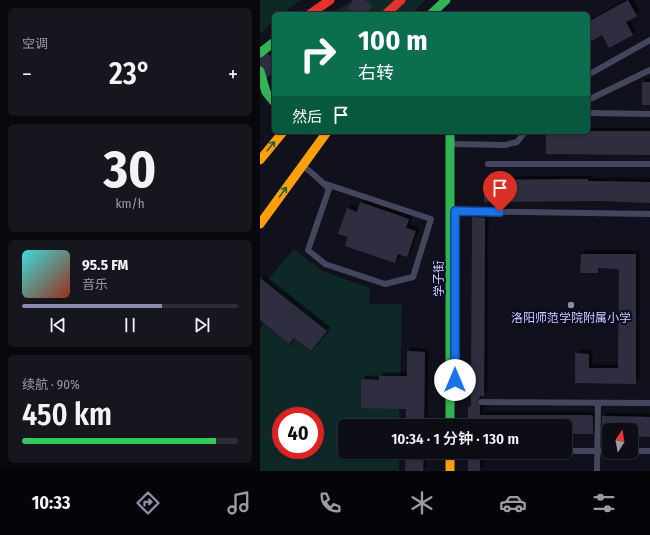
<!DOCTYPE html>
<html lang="zh">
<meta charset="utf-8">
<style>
:root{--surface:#0d0d16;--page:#16161f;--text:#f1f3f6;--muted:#9a9ca1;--line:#2d2d35;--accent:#8b8bb0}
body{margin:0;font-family:"Fira Sans Condensed","Noto Sans SC",sans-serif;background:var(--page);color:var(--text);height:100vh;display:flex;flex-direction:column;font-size:15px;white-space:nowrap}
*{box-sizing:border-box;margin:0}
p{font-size:13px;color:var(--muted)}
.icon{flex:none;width:22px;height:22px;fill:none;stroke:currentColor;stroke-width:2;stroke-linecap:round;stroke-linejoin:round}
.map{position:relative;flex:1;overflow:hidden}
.panel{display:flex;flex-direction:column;gap:8px;padding:8px;background:#07070c;width:260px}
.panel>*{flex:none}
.top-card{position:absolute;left:12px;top:12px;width:318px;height:122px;border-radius:6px;box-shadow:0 1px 3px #0004,0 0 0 1px var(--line);background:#0b6e4f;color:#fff;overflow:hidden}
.needle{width:26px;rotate:11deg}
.buttons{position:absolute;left:342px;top:423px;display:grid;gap:8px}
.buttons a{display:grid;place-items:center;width:36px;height:36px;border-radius:6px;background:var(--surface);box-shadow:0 1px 3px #0004,0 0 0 1px var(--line);font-size:20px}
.speed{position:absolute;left:12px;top:407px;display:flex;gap:8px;font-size:20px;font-weight:700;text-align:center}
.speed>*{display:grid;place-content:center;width:52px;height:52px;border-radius:50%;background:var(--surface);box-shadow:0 1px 3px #0004,0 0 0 1px var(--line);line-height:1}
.speed .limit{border:6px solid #d22;background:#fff;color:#111}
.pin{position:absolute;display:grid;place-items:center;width:34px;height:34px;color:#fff;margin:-41px -17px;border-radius:50% 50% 50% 0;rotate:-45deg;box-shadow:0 0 4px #0007}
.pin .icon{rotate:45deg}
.me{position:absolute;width:44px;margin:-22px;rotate:0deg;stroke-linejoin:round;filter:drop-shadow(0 0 3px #0008)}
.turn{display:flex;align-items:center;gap:14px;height:84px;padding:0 20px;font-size:18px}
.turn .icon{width:52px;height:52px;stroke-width:2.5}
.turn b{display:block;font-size:28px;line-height:34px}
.then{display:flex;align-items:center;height:38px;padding:0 20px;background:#0003;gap:8px;font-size:15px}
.big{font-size:30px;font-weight:600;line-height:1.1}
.panel .card{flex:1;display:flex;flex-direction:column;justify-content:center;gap:6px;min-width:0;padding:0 14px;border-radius:6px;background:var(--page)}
.panel .dial{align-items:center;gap:0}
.dial b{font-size:52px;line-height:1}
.song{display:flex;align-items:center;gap:12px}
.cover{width:48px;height:48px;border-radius:6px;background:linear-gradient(135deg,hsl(180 70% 55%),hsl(10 70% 35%))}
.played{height:4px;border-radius:2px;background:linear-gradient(90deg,var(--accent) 65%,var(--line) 65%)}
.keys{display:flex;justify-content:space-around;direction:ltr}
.heat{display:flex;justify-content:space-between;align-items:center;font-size:22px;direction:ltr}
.charge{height:6px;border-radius:3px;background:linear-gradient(90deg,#34c759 90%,var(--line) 0)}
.trip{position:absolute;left:78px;top:419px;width:234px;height:40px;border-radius:6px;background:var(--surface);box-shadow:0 1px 3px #0004,0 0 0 1px var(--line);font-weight:600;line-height:40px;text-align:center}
.menu{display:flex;height:64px;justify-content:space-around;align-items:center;background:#050509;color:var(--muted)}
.menu .icon{width:28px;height:28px}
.menu .active{color:var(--accent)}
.menu b{font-size:18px;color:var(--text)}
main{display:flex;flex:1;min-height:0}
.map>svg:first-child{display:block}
</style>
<main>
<section class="panel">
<div class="card"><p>空调</p>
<div class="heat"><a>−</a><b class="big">23°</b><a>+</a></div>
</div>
<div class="card dial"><b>30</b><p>km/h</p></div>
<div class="card">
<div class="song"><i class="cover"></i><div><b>95.5 FM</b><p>音乐</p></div></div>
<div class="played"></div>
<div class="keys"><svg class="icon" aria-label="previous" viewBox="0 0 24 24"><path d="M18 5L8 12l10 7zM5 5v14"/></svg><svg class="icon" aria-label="pause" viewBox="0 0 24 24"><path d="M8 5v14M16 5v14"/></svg><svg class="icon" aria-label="next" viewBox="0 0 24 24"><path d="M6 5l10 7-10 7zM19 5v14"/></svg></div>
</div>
<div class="card"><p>续航 · 90%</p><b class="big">450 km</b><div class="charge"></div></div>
</section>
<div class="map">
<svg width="390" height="471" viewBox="0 0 390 471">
<defs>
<filter id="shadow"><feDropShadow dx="3.5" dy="-3.5" stdDeviation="0" flood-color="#0009"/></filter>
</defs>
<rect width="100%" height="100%" fill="#11111d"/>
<path fill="#0e2827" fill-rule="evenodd" d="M 0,0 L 41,0 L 22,14 L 14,14 L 14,20 L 0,34 Z
M 93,0 L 165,0 L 152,14 L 71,14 Z
M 34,249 L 62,271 L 110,288 L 109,304 L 142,304 L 139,426 L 85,426 L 85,452 L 139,452 L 139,471 L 0,471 L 0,329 L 4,324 L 30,345 L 35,339 L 51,352 L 68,332 L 6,282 ZM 21,416 L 55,416 L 55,450 L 21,450 Z"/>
<path fill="#2f2e3f" filter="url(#shadow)" d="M 368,0 L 377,16 L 366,22 L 373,35 L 349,48 L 342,35 L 328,43 L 328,22 Z
M 382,82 L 390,82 L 390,105 L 382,105 Z
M 328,131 L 390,131 L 390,155 L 286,154 L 286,132 Z
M 328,179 L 328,181 L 390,182 L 390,203 L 341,201 L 224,202 L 224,180 Z
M 100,202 L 149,219 L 146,228 L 156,231 L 147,257 L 138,254 L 135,263 L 85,246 L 88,237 L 78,234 L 87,208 L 97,212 Z
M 212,217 L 225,218 L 224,396 L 220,396 L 217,402 L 220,406 L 220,415 L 330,415 L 333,416 L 333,434 L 305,434 L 305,426 L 208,426 L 208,407 L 211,406 Z
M 321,254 L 376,254 L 376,384 L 315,383 L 315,353 L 329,354 L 329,368 L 358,368 L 359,269 L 338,268 L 338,273 L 320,273 Z
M 0,278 L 67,331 L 51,351 L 34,338 L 29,344 L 0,320 Z
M 147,351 L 165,352 L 164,426 L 146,426 L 146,409 L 101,408 L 101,379 L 119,380 L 119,376 L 147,376 Z
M 342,416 L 390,417 L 390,437 L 371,436 L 371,430 L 349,430 L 349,434 L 342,434 Z
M 146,452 L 164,452 L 163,471 L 145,471 Z
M 208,452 L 220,452 L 220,471 L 208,471 Z"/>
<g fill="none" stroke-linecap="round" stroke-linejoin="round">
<path stroke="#2d2d3f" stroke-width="19" stroke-dasharray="19 10" stroke-linecap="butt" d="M 95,14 L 105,0
M 0,72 L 14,54"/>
<path stroke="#44465e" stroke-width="6" d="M 328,75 L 390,40
M 328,100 L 390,70
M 328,113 L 390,114
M 191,144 L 245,145 L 257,142 L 265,132
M 228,164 L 390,164
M 44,167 C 53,173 61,181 69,189 L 48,250 L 65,264 L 125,284 L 153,277 L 171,219 L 63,183
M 192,211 L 390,214
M 221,402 L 390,403
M 305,451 L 349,451
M 371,451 L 390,451
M 337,471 L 338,403"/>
<path stroke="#30b455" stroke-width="9" d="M 171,14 L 186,0
M 0,53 L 14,42
M 0,71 L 6,92 L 14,102
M 190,132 L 190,426"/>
<path stroke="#ff9f0a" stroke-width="9" d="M 0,160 L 23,132
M 0,224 L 67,132
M 190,452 L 190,471"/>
<path stroke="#e5322d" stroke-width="9" d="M 50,14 L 70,0
M 126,14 L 141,0"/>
</g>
<defs><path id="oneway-shaft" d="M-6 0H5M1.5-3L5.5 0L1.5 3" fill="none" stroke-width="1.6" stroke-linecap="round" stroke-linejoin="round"/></defs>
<g stroke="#1e603c">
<use href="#oneway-shaft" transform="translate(11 146) rotate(-51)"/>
<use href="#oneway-shaft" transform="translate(23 192) rotate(-54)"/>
</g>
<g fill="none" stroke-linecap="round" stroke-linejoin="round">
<g stroke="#114b97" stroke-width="10">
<path id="route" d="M 195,380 L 195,211 L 240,212"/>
</g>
<use href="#route" stroke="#1a73e8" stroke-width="7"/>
</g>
<circle fill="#8b8bb0" stroke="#0d0c22" stroke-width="1.5" cx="311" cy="305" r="4"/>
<g text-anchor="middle" stroke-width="4" stroke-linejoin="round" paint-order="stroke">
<g font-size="12" fill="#cdccff" stroke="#0d0c22">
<text transform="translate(179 279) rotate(-90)" y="4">学子街</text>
</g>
<g font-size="12" fill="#cdccff" stroke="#0d0c22">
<text x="311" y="322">洛阳师范学院附属小学</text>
</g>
</g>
</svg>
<div class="buttons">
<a><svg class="needle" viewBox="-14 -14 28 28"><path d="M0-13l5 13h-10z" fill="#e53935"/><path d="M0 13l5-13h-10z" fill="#9a9ca1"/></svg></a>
</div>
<div class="speed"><div class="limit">40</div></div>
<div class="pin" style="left:240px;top:212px;background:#d93025"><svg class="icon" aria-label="arrive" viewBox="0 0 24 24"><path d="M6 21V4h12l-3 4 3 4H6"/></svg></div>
<svg class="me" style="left:195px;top:380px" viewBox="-20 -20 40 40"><circle r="19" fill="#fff"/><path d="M0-13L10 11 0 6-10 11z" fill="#1a73e8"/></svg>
<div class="trip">10:34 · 1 分钟 · 130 m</div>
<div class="top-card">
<div class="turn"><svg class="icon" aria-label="right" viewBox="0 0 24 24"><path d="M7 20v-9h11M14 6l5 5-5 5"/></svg><div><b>100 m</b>右转</div></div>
<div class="then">然后<svg class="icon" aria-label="arrive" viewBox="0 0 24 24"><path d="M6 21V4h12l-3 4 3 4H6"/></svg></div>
</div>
</div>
</main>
<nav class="menu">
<b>10:33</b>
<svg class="icon active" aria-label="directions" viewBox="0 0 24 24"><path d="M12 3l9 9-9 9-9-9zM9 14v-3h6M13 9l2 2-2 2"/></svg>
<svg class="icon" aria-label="music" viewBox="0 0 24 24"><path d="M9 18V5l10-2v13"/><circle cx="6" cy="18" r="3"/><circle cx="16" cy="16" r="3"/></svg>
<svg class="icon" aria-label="phone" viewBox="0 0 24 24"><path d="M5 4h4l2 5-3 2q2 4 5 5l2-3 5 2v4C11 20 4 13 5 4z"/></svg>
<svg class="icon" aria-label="climate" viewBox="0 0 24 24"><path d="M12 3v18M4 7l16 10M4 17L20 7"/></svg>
<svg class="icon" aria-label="car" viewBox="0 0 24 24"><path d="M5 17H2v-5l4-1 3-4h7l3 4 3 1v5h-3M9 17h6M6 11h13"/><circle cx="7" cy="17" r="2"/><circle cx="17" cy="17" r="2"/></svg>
<svg class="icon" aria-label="filters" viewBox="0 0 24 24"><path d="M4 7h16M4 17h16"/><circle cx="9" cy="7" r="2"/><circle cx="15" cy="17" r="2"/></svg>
</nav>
